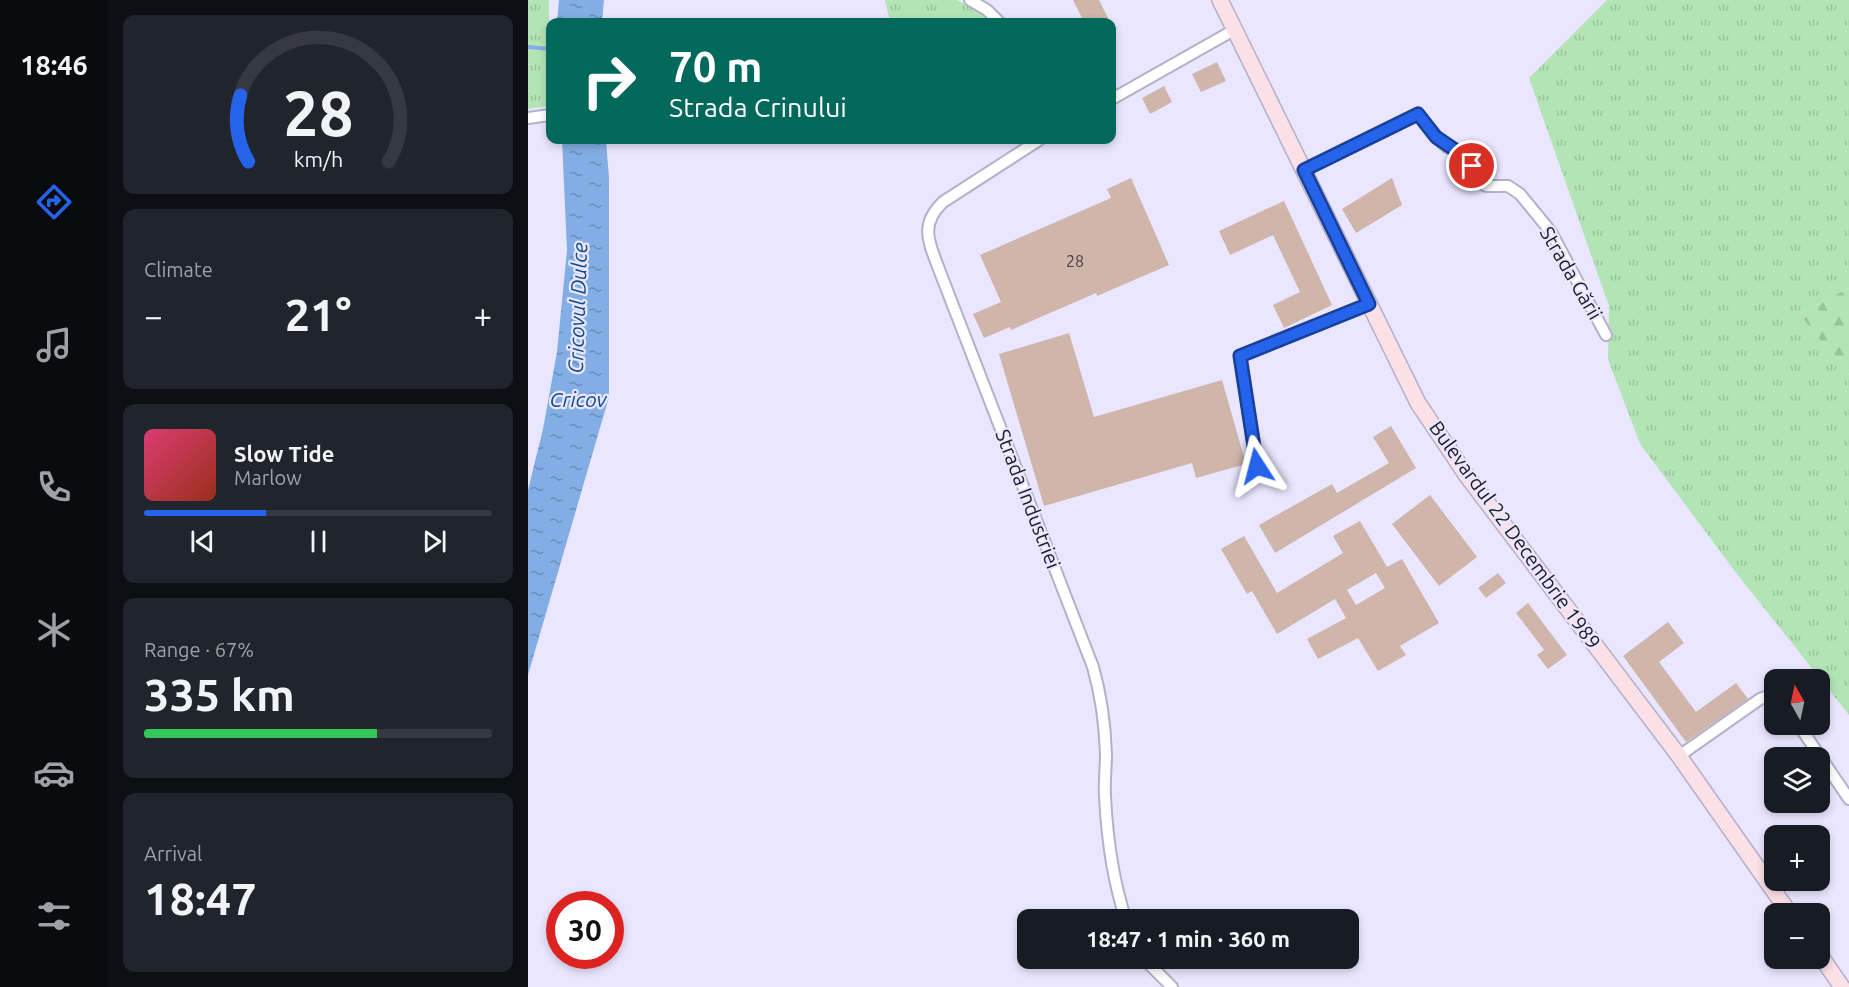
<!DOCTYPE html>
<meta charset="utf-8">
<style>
:root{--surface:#171b24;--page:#20242c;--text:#f1f3f6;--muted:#9ea1a6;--line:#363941;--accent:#2563eb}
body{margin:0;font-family:Ubuntu,sans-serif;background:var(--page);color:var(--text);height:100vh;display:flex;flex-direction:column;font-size:22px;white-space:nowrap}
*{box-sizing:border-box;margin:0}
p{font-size:20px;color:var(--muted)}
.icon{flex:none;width:33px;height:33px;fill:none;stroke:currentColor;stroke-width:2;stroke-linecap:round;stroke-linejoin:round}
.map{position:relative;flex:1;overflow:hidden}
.panel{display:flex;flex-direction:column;gap:15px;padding:15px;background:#0d0f14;width:420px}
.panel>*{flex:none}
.guide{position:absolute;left:18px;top:18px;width:570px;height:126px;border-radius:12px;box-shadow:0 3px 9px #0003;background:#00695c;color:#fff;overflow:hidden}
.needle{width:39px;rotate:351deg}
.fabs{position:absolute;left:1236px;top:669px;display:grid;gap:12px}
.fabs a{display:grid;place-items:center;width:66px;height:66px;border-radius:12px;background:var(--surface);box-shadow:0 3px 9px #0003;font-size:30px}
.speed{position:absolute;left:18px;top:891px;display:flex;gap:12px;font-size:30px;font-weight:700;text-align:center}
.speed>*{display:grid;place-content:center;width:78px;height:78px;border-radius:50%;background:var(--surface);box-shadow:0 3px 9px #0003;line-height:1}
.speed .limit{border:9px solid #d22;background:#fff;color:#111}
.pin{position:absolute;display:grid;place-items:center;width:51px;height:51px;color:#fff;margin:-26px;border:3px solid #fff;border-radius:50%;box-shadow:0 2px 6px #0007}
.me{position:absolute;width:66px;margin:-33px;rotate:351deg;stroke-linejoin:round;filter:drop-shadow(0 0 4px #0008)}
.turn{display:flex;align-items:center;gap:21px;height:126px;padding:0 24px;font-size:27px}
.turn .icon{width:78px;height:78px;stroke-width:2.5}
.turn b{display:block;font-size:42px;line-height:51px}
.big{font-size:45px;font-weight:600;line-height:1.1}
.panel .card{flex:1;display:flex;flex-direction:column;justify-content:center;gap:9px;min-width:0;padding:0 21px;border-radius:12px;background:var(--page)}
.panel .dial{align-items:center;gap:0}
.dial svg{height:156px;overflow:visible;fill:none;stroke:var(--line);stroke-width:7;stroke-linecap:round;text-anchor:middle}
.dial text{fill:var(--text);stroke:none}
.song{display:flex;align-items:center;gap:18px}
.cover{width:72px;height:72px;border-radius:9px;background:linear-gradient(135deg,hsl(340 70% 55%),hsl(10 70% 35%))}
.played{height:6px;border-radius:3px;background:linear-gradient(90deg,var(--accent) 35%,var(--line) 35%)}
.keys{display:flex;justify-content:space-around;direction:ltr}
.heat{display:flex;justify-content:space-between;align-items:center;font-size:33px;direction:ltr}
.charge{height:9px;border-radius:4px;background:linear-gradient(90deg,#34c759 67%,var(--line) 0)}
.trip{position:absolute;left:489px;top:909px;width:342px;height:60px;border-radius:12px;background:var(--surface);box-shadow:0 3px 9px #0003;font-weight:600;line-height:60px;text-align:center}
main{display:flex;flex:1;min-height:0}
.tab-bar{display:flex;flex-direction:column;width:108px;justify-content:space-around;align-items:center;background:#090b0e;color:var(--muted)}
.tab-bar .icon{width:42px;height:42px}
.tab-bar .current{color:var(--accent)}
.tab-bar b{font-size:27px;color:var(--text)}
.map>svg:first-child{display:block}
</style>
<main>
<nav class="tab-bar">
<b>18:46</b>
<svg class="icon current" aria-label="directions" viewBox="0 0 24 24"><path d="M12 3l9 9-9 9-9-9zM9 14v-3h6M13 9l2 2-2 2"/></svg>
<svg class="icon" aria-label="music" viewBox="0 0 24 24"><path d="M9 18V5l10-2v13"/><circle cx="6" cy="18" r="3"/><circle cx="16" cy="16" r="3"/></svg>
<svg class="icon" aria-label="phone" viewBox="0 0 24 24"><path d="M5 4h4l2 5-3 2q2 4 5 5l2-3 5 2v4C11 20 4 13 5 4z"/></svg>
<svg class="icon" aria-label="climate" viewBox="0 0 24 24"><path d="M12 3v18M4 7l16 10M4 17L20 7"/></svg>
<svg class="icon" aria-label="car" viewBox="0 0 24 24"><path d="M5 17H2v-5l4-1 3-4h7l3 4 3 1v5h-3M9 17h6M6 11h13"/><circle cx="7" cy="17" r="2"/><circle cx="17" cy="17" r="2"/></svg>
<svg class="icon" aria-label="filters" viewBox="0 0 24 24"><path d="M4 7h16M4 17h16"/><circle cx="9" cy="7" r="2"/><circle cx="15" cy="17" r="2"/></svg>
</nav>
<section class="panel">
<div class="card dial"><svg viewBox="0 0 100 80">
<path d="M14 69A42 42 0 1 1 86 69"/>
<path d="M14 69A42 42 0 0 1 10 35" stroke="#2563eb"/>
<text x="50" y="56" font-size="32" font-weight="700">28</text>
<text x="50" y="72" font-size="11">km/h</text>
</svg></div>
<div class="card"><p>Climate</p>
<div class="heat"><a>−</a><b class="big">21°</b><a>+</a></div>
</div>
<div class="card">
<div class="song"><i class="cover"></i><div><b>Slow Tide</b><p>Marlow</p></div></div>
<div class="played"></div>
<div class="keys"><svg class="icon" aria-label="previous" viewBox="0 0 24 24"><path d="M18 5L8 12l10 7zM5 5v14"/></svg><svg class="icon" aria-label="pause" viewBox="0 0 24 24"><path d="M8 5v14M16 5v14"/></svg><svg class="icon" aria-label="next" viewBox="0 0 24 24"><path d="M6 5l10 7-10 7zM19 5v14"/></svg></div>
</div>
<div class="card"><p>Range · 67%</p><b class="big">335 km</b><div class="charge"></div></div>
<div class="card"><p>Arrival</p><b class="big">18:47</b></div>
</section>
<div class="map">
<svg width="1321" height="987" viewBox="0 0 1321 987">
<defs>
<pattern id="grass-tufts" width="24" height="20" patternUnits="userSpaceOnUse" patternTransform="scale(1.5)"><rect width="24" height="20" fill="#b3e4b6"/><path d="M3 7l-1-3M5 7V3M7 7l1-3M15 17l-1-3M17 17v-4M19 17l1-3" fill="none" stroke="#99c39c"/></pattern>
<pattern id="forest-firs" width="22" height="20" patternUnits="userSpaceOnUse" patternTransform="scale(1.5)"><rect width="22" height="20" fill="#b3e4b6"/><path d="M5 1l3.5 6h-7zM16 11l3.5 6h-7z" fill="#99c39c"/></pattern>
<pattern id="water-ripples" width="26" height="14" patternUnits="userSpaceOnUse" patternTransform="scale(1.5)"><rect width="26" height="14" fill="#83aee5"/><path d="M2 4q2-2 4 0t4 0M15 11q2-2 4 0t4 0" fill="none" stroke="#6a8db9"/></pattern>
</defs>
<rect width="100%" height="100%" fill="#eae6ff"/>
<path fill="url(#grass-tufts)" d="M 0,0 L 21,0 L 21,106 L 0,109 Z
M 357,0 L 429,0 L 457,15 L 463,22 L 362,22 Z
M 1079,0 L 1321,0 L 1321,288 L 1271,314 L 1321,375 L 1321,715 L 1209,574 L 1112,444 L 1080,359 L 1081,306 L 1001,78 Z"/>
<path fill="url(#forest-firs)" d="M 1321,288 L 1321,375 L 1271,314 Z"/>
<path fill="url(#water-ripples)" d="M 31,0 L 76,0 L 74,22 L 29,22 Z
M 34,140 L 78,140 L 81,178 L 81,397 L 0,675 L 0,490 L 15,429 L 29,352 L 39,250 Z"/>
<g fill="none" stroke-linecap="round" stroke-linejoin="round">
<path stroke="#83aee5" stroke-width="4" d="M 0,47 L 22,49"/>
</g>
<path fill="#cfb5aa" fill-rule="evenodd" d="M 545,0 L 571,0 L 582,22 L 556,22 Z
M 689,62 L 698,81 L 673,92 L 664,74 Z
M 636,86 L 644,102 L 622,114 L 614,98 Z
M 603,178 L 641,265 L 569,296 L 568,293 L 483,330 L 482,327 L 456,338 L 445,314 L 473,302 L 452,255 L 583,198 L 579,189 Z
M 864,178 L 874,205 L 828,233 L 814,209 Z
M 756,201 L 804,305 L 756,328 L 745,305 L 772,292 L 745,235 L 702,255 L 691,231 Z
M 541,333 L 566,417 L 694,380 L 718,464 L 668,478 L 664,463 L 516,506 L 471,354 Z
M 863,426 L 888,468 L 747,553 L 731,525 L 804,484 L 809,493 L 861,463 L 845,437 Z
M 902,495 L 949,557 L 911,586 L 864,524 Z
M 832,521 L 859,567 L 874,559 L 911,623 L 872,646 L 878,655 L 850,671 L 830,638 L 790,659 L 779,639 L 818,618 L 807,599 L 749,634 L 724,591 L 719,594 L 693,549 L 716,536 L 749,593 L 815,553 L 805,536 ZM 848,573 L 857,588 L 828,605 L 819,590 Z
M 970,573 L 978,583 L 958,598 L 950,588 Z
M 1000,603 L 1039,655 L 1020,669 L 1009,655 L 1016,650 L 988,613 Z
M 1140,622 L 1156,643 L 1131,662 L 1168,712 L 1208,683 L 1220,699 L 1158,742 L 1095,656 Z"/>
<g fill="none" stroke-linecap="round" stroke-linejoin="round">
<g stroke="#b4b0c8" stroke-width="14">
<path id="minor" d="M 442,0 L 459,10 L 471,22
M 584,99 L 706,30
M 0,118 L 22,115
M 511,140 L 415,202 C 390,226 402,244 412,272 L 565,667 C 573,695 577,724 578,754 C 578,768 576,782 577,796 C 579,837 585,881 598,920
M 776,170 L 890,114 L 908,137 L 919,147 L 930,152 L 944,166 L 951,182 L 958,186 L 980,186 L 992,194 L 1023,232 L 1078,335
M 729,466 L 712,356 L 841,304
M 1270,724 L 1321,799
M 1151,756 L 1232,699 L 1240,696 L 1246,697
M 615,958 L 644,987"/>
</g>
<g stroke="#b4b0c8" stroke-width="18">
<path id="secondary" d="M 692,0 L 890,403 L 939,476 L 1151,756 L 1262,914
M 1292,955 L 1314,987"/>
</g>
<use href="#minor" stroke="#fff" stroke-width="10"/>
<use href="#secondary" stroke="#fbe1e7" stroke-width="15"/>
</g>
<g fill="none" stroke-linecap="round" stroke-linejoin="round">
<g stroke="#184099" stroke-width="15">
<path id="route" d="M 729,466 L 712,356 L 841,304 L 776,170 L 890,114 L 908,137 L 930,152 L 944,166"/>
</g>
<use href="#route" stroke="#2563eb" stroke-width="10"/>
</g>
<g text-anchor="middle" stroke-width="4.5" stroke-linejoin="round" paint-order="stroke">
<g font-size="16" fill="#494145">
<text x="547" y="267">28</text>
</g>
<g font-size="20" fill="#1c1a23" stroke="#eae6ff">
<text transform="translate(1043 273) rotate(60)" y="7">Strada Gării</text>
<text transform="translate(500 499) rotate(69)" y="7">Strada Industriei</text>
<text transform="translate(987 535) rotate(54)" y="7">Bulevardul 22 Decembrie 1989</text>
</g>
<g font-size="21" font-style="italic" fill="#0f4b8d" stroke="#eae6ff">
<text transform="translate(50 308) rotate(-88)" y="7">Cricovul Dulce</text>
<text x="50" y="407">Cricov</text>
</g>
</g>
</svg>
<div class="fabs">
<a><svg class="needle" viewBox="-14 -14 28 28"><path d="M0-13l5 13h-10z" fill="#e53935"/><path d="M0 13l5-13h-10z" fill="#9ea1a6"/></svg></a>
<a><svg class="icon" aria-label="layers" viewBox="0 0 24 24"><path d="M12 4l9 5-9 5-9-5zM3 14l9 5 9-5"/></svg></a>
<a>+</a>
<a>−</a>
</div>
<div class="speed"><div class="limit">30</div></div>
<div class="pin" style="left:944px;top:166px;background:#d93025"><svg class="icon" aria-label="arrive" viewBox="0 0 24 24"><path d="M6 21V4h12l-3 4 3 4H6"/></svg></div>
<svg class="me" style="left:729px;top:466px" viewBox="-20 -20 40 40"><path d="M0-17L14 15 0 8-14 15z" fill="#2563eb" stroke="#fff" stroke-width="4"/></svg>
<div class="trip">18:47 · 1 min · 360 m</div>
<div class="guide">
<div class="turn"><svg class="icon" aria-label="right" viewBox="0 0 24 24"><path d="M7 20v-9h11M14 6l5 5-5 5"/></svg><div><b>70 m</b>Strada Crinului</div></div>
</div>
</div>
</main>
